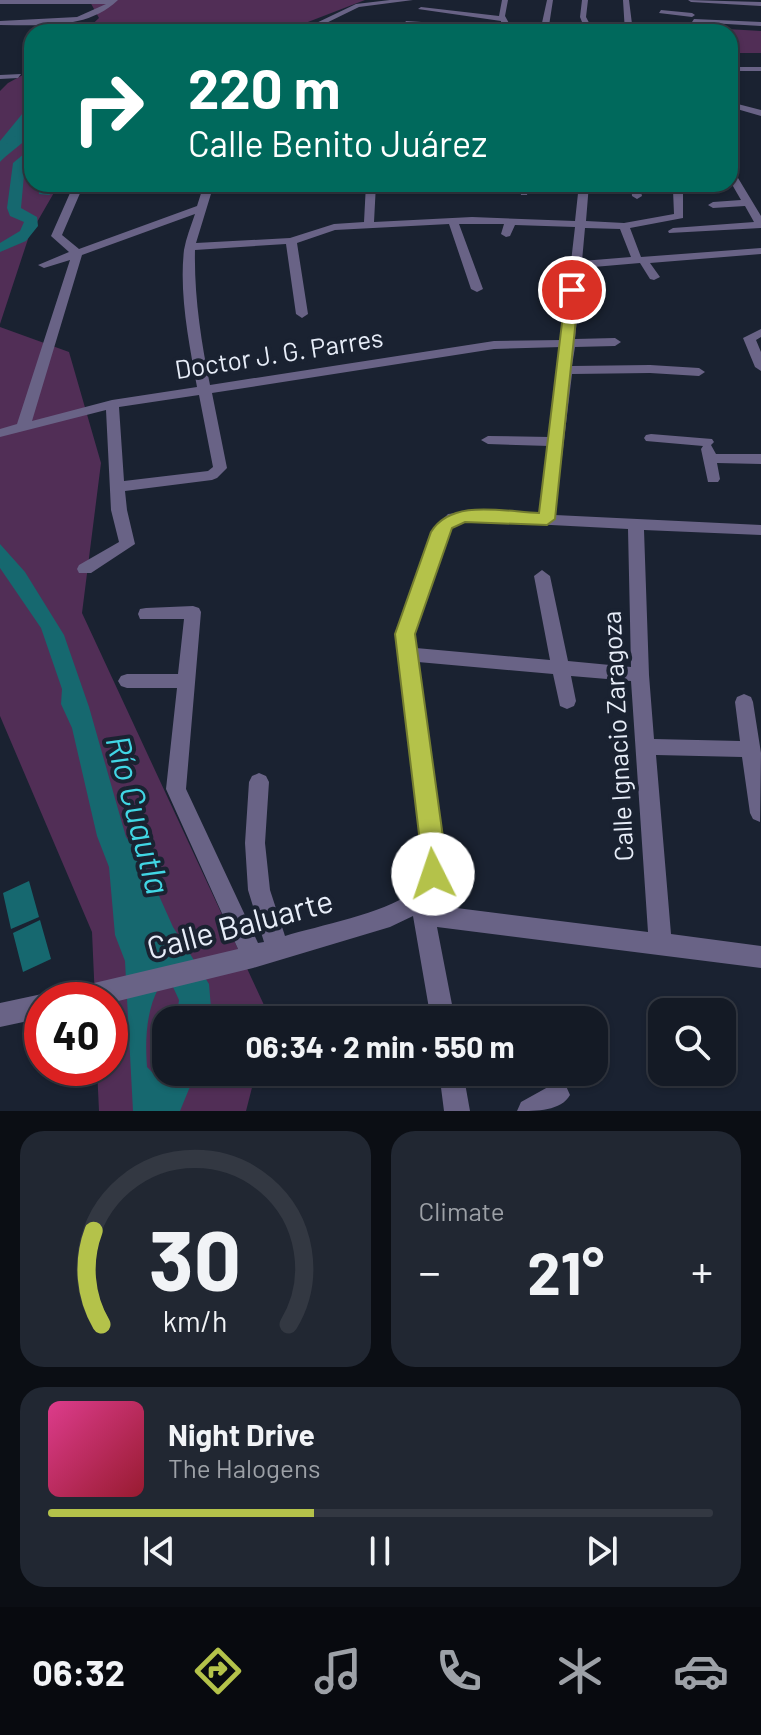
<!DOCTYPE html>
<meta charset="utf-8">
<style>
:root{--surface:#141a25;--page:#212732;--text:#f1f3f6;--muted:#9da1a7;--line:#333842;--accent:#b4c24a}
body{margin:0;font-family:Barlow,sans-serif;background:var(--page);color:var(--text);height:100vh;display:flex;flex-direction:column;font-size:30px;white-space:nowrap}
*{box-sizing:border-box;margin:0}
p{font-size:26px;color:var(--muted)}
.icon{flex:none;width:44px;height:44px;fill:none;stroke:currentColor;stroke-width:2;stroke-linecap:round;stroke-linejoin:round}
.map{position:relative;height:1111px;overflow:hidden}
.sheet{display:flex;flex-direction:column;gap:20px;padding:20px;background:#0b0e14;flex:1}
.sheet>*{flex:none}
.top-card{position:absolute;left:24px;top:24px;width:714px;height:168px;border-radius:24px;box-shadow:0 2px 6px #0004,0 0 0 2px var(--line);background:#00695c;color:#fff;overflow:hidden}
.buttons{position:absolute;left:648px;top:998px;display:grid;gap:16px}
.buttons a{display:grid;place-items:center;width:88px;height:88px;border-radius:16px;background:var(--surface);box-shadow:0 2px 6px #0004,0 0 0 2px var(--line);font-size:40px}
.speed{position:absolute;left:24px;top:982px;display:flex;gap:16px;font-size:40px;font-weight:700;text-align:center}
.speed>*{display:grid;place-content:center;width:104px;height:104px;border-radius:50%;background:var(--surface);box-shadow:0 2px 6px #0004,0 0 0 2px var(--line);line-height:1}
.speed .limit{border:12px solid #d22;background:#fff;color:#111}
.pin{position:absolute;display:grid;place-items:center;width:68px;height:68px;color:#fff;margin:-34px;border:4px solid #fff;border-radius:50%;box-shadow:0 2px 8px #0007}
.me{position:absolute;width:88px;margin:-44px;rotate:356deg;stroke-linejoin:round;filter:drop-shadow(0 0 6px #0008)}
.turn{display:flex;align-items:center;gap:28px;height:168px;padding:0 32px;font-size:36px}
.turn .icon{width:104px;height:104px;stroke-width:2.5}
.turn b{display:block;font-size:56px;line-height:68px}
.big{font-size:60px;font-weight:700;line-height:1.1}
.sheet .widget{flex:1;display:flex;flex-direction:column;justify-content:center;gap:12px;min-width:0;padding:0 28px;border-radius:24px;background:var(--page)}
.sheet .dial{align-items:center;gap:0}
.dial svg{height:208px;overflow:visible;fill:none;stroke:var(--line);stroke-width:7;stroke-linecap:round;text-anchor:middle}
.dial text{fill:var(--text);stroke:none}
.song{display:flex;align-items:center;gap:24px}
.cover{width:96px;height:96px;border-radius:12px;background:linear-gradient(135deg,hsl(330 70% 55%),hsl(350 70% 35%))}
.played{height:8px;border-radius:4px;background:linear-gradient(90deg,var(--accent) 40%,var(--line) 40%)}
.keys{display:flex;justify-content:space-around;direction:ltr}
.heat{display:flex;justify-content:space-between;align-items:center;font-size:44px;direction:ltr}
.sheet .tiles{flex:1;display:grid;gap:20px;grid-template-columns:1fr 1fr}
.widget:last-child{grid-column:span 2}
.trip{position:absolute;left:152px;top:1006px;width:456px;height:80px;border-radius:24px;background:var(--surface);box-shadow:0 2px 6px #0004,0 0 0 2px var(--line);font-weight:700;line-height:80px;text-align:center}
.tab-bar{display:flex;height:128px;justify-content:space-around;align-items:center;background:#080a0f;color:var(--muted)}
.tab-bar .icon{width:56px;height:56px}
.tab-bar .active{color:var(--accent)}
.tab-bar b{font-size:36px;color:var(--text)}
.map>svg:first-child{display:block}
</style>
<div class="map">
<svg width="761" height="1111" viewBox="0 0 761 1111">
<rect width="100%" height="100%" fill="#1a2231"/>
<path fill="#512e56" d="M 89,0 L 365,0 L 282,32 L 84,32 L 99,18 Z
M 693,27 L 761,31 L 761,53 L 730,53 L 730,32 L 693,32 Z
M 32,70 L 32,184 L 59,184 L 29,236 L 0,324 L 0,91 L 8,83 Z
M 0,327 L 69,352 L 101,463 L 82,613 L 270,1018 L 166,1020 L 166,1072 L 256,1072 L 246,1111 L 99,1111 L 97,1068 L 110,1068 L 110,1000 L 95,1000 L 92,932 L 0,716 Z"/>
<path fill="#16686f" d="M 32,102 C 32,127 17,145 0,162 L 0,141 Z
M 0,544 L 25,572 L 64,635 L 89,707 L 126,837 L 143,860 L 173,927 L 209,984 L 212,1020 L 176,1020 L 179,1000 L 173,987 L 159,987 C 146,1011 145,1040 147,1067 L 156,1076 L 166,1067 L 166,1072 L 196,1072 L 180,1111 L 133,1111 L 125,961 L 115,935 L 109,867 L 97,836 L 72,728 L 61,704 L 62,689 L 41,628 L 0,568 Z
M 29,881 L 39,917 L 11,929 L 3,893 Z
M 40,920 L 51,959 L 23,972 L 13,933 Z"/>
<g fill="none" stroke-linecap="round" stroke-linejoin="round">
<path fill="#16686f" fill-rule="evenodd" d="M 32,111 L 32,135 L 0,161 L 0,150 L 24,129 L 19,125 L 19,119 Z
M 25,153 L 31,157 L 25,164 L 21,208 L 37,217 L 38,226 L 26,241 L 0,252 L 0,243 L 20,231 L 24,222 L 10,216 L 7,208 L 13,163 Z
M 39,184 L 53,184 L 56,191 L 49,195 L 39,194 Z"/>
<path fill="#696386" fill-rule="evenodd" d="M 0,0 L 118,0 C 87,30 40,25 0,25 L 0,21 L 77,17 L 106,4 L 0,4 Z
M 390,0 L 413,0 L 359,7 L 316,28 L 314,31 L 308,30 L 310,26 L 356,4 Z
M 502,0 L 508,0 L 505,16 L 510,25 L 510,32 L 502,32 L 501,21 L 418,9 L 421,7 L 499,16 Z
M 547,0 L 553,0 L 548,32 L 540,32 Z
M 582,0 L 588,0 L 586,17 L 594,32 L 586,32 L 580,17 Z
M 623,0 L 629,0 L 633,32 L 625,32 Z
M 688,0 L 761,2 L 761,6 L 691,2 Z
M 661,10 L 692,13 L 695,15 L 692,17 L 659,13 Z
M 694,19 L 761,22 L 761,26 L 692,22 Z
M 406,21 L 468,25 L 495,32 L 404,24 Z
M 730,67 L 761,67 L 761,71 L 730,71 Z
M 21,74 L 18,78 L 0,79 L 0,75 Z
M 730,102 L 761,110 L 761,116 L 730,107 Z
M 730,170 L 735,173 L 761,216 L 761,228 L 669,233 L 668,231 L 673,228 L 754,222 L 745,206 L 713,208 L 708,205 L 713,202 L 741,200 L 730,181 Z
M 74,184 L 84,184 L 62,235 L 79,249 L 197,206 L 204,184 L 214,184 L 196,243 L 290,238 L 334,224 L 364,222 L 366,184 L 376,184 L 374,222 L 472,217 L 575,221 L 579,184 L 589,184 L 586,221 L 624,223 L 674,214 L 673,190 L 640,188 L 642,196 L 637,199 L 632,196 L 631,184 L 683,184 L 683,218 L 630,228 L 641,257 L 761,248 L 761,254 L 650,263 L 660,277 L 654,280 L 650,279 L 640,263 L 582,268 L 575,339 L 615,338 L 621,342 L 615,346 L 575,347 L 572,366 L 650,365 L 699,368 L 705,372 L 699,376 L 650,373 L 572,374 L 555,515 L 761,525 L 761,535 L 644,530 L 649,675 L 654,739 L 740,741 L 735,702 L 737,697 L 744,694 L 751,697 L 753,702 L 761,753 L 760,822 L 753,819 L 750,813 L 742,757 L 656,755 L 671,934 L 761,946 L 761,968 L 437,927 L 455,1020 L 431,1020 L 413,916 L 390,927 L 253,968 L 110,1003 L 110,1000 L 61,1000 L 65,992 L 73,988 L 238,949 L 166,789 L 177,688 L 127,688 L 121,686 L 118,681 L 121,676 L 127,674 L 178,674 L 184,619 L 140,619 L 138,614 L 140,609 L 146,608 L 193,606 L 199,608 L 201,612 L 186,789 L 258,943 L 264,942 L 248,890 L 245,843 L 249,782 L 252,776 L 259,773 L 266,776 L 269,782 L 265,843 L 270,890 L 285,936 C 317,926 386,913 410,893 C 420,886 423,870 423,859 L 396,634 L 431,532 L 448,514 L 474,511 L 540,514 L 549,446 L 488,444 L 481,440 L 488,436 L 550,437 L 562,347 L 494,349 L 212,393 L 227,468 L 217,478 L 212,480 L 125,491 L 127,510 L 135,544 L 91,573 L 79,573 L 77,569 L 79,565 L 119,542 L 111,510 L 106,410 L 0,437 L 0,429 L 17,424 L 70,260 L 44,268 L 38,265 L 69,252 L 51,236 ZM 195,214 C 191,226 186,238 184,250 C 179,294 189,343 197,387 L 112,400 L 32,421 L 82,255 ZM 449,224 L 471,289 L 477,292 L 483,289 L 459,224 L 504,224 L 501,234 L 506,237 L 510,236 L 515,225 L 575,227 L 571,262 L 568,265 L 571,267 L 563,340 L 494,341 L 210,385 C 201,341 194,295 195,250 L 286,244 L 296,314 L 302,318 L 308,314 L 297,243 L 335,230 ZM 585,228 L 620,229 L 631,257 L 582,261 ZM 199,395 L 213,467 L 208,471 L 124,481 L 119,407 ZM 474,521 L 628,529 L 631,667 L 568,661 L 550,576 L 542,570 L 534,576 L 550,660 L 416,648 L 414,634 L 446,534 L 457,523 ZM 418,662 L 553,674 L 560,706 L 567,709 L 574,706 L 576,701 L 571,676 L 631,681 L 648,932 L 433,905 L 431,901 L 444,874 L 445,859 Z
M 519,184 L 529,184 L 527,195 L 521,195 Z
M 761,329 L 761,337 L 756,340 L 761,352 L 761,371 L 755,367 L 743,338 Z
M 651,434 L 712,439 L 714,442 L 711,445 L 716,454 L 761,454 L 761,464 L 717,463 L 720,479 L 718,482 L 708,482 L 701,449 L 703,446 L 646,441 L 644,438 L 646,435 Z
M 42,994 L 51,1000 L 42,1000 L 42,1018 L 0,1027 L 0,1003 Z
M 439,1072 L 463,1072 L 470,1111 L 444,1111 Z
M 557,1082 L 566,1086 L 570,1095 C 561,1111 537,1111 517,1111 L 521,1102 Z"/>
</g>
<path fill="#b4c24a" stroke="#757e30" stroke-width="2" d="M 572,286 L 579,290 L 555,519 L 547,525 L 465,522 L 452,528 L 415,634 L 446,859 L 442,882 L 433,886 L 425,882 L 421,874 L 422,859 L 395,634 L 431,532 C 452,498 505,512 539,513 L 566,290 Z"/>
<g text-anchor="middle" stroke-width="8" stroke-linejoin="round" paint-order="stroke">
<g font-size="26" fill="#e7edf8" stroke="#1a2231">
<text transform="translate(279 354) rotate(-9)" y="9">Doctor J. G. Parres</text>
<text transform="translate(618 736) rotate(-93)" y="9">Calle Ignacio Zaragoza</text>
</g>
<g font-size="32" fill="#e7edf8" stroke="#1a2231">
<text transform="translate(240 925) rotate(-15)" y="11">Calle Baluarte</text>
</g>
<g font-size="34" font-style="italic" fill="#41d6e4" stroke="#1a2231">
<text transform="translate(138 815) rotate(75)" y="12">Río Cuautla</text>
</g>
</g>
</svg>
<div class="buttons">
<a><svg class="icon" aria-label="search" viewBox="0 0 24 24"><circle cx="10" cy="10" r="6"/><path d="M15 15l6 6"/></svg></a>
</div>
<div class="speed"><div class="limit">40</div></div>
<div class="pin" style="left:572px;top:290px;background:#d93025"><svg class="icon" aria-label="arrive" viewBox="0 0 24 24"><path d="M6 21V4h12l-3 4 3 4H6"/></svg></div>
<svg class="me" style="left:433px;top:874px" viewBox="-20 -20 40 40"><circle r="19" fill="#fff"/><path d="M0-13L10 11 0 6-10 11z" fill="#b4c24a"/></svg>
<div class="trip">06:34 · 2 min · 550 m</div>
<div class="top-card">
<div class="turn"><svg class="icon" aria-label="right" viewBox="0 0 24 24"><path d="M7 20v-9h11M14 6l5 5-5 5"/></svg><div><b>220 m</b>Calle Benito Juárez</div></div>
</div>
</div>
<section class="sheet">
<div class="tiles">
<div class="widget dial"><svg viewBox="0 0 100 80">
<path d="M14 69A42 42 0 1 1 86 69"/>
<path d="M14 69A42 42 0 0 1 11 33" stroke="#b4c24a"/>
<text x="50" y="56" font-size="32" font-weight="700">30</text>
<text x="50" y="72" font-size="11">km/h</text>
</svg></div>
<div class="widget"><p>Climate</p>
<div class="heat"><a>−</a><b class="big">21°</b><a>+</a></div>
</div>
<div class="widget">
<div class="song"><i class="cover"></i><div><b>Night Drive</b><p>The Halogens</p></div></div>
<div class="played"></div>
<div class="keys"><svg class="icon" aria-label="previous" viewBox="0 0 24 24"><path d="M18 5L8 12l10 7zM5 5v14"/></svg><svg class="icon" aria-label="pause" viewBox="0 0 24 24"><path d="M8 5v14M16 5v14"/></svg><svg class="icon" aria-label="next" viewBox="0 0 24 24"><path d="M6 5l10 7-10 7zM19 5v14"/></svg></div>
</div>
</div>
</section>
<nav class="tab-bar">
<b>06:32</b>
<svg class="icon active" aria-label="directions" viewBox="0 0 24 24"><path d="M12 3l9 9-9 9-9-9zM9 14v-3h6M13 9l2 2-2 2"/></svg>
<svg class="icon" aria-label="music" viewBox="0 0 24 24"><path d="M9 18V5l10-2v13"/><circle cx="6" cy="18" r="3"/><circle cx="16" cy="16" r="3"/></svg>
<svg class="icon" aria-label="phone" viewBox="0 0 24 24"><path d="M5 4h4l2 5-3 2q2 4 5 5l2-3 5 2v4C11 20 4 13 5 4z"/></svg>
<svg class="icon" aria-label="climate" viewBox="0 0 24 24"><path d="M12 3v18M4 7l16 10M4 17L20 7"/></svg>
<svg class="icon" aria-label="car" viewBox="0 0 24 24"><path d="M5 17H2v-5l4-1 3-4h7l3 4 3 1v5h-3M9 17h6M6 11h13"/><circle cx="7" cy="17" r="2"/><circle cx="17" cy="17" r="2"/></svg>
</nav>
